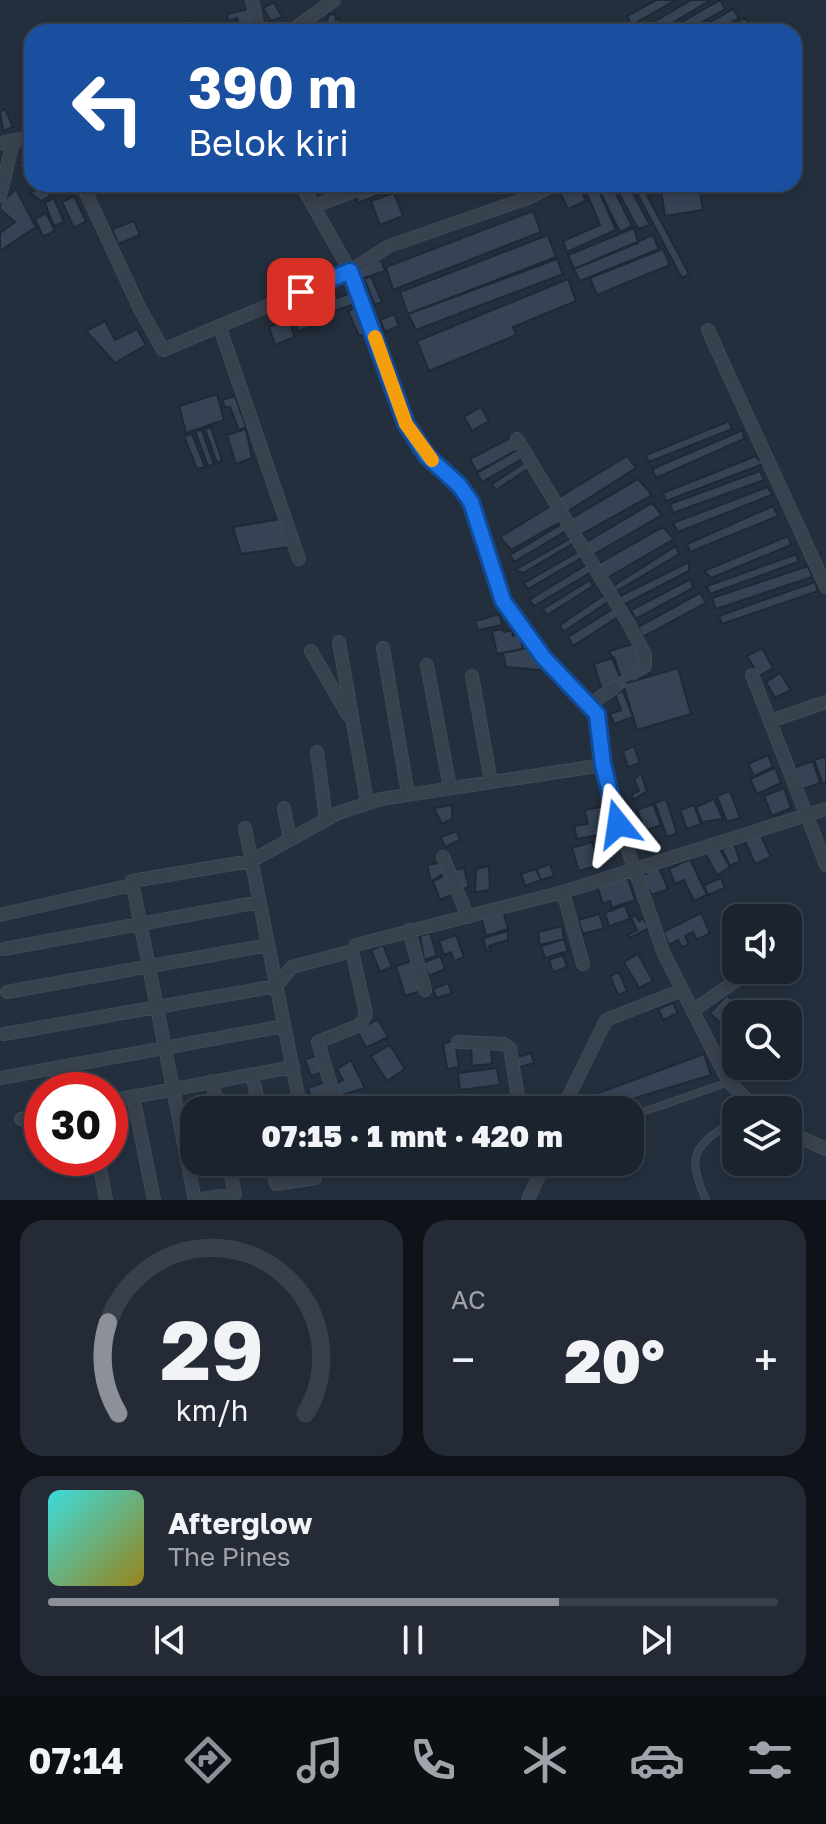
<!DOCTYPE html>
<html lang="id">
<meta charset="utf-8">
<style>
:root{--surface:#1b232e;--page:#242b36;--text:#f1f3f6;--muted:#a0a4aa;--line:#39404a;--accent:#8c9099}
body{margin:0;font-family:"Golos Text",sans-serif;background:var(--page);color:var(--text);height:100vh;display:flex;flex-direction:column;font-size:30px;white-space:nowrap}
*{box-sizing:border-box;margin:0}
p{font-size:26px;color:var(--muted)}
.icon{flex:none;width:44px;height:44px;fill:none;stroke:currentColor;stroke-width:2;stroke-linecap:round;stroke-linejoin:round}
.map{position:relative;height:1200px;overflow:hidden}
.drawer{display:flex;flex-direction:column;gap:20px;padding:20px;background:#0f1319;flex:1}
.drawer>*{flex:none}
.banner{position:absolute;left:24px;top:24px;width:778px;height:168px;border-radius:24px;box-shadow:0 4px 12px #0003,0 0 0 2px var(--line);background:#1a4fa0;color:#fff;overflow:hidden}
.tools{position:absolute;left:722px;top:904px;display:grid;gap:16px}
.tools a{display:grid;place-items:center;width:80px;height:80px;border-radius:16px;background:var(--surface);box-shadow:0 4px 12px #0003,0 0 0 2px var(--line);font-size:40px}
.speed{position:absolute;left:24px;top:1072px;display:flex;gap:16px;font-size:40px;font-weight:700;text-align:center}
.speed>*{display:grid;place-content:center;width:104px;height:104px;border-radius:50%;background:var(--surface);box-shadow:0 4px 12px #0003,0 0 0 2px var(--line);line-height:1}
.speed .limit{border:12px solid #d22;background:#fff;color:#111}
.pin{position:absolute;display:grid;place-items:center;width:68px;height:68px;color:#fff;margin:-34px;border-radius:16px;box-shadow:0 4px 12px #0006}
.me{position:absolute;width:88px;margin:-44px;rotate:345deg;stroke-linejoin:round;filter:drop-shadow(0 0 6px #0008)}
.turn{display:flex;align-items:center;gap:28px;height:168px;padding:0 32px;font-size:36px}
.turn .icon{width:104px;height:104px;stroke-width:2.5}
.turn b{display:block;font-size:56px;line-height:68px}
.big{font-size:60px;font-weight:800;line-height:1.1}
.drawer .tile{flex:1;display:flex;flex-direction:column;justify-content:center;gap:12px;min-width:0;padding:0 28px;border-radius:24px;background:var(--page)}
.drawer .dial{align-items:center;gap:0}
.dial svg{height:208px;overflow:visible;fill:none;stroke:var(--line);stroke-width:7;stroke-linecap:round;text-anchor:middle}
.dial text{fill:var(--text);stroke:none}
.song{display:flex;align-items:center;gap:24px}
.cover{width:96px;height:96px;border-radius:12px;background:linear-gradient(135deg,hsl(180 70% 55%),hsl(50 70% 35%))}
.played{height:8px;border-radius:4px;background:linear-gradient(90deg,var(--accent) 70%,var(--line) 70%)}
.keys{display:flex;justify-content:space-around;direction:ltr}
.heat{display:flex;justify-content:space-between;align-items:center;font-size:44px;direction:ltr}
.drawer .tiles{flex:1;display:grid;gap:20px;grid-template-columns:1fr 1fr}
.tile:last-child{grid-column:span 2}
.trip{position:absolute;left:180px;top:1096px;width:464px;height:80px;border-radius:24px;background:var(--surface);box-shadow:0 4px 12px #0003,0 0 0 2px var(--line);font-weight:800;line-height:80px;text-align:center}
.tab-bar{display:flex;height:128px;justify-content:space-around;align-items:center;background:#0b0e12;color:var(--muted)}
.tab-bar .icon{width:56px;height:56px}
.tab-bar .active{color:var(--accent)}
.tab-bar b{font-size:36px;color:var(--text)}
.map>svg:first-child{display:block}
</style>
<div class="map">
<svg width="826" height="1200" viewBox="0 0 826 1200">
<rect width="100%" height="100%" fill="#242f3e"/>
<path fill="#364354" stroke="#1f2835" stroke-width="2" d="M 656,0 L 676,0 L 632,25 L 627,16 Z
M 691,0 L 711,0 L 657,32 L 637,32 Z
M 720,0 L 725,9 L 685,32 L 665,32 Z
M 274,2 L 282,17 L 271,21 L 263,8 Z
M 249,9 L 253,31 L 240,32 L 237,18 L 228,21 L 227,14 Z
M 733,9 L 739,18 L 714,32 L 693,32 Z
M 335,14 L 336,20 L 340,19 L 342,32 L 329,32 L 327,21 L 329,15 Z
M 745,18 L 750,27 L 740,32 L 720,32 Z
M 189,21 L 192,32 L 171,32 L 170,27 Z
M 5,109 L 13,127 L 3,131 L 0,112 Z
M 31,157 L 32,184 L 30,185 L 19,164 Z
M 38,184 L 45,184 L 50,196 L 41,201 L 30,193 L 34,191 L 31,187 Z
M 361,184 L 383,184 L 386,192 L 358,203 L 352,187 Z
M 562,184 L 579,184 L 586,201 L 568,209 L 557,186 Z
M 596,184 L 616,230 L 567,252 L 563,241 L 600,225 L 584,187 Z
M 596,184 L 611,184 L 632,226 L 620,232 Z
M 614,184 L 628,184 L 650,225 L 638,229 Z
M 632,184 L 641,184 L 689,274 L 682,278 Z
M 660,184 L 699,184 L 703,210 L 665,216 Z
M 16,189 L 36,227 L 0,251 L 0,233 L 15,222 L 0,209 L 0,204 Z
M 394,193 L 403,216 L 380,225 L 371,201 Z
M 74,196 L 86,221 L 74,228 L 62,202 Z
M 54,198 L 64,222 L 54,226 L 45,203 Z
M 533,211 L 541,232 L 393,290 L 386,267 Z
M 46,213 L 55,231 L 43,237 L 35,219 Z
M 134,221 L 140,235 L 118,244 L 112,229 Z
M 634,228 L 638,243 L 574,269 L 568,255 Z
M 548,235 L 556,257 L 408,314 L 400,292 Z
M 653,235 L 659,249 L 580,281 L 574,269 Z
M 663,249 L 670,265 L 597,295 L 590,278 Z
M 557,259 L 563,274 L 416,330 L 408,314 Z
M 381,260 L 385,271 L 361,279 L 358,268 Z
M 371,276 L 382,302 L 375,305 L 364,279 Z
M 568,279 L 576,301 L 513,327 L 516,335 L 429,371 L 417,341 Z
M 332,285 L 337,298 L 353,292 L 357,303 L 332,312 L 323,288 Z
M 305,305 L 313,326 L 298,332 L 290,311 Z
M 355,308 L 366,334 L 359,336 L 348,311 Z
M 394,314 L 399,326 L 385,332 L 380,320 Z
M 288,319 L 295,337 L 275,345 L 269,327 Z
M 105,321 L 115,340 L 137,329 L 146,345 L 115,363 L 86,331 Z
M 217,394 L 224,420 L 186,433 L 179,406 Z
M 235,396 L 246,427 L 239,430 L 230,407 L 225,407 L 222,400 Z
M 481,407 L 489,421 L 472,431 L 464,417 Z
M 729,421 L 732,429 L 649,462 L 646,455 Z
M 211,427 L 222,461 L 217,463 L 205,429 Z
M 246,429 L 252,458 L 236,464 L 227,435 Z
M 202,430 L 214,465 L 208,466 L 195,431 Z
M 743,430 L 744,439 L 656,478 L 652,469 Z
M 192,434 L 205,467 L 197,469 L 184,436 Z
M 510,438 L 517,450 L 477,472 L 470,459 Z
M 517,450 L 522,459 L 482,482 L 477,473 Z
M 627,456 L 636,468 L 567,512 L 556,499 Z
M 756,456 L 763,464 L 666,501 L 663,493 Z
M 527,461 L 531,467 L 496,490 L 492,484 Z
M 760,471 L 764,480 L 673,513 L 670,504 Z
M 638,479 L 652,495 L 582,534 L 570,519 Z
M 768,487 L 772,495 L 678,532 L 673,523 Z
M 652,503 L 662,515 L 591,556 L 583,544 Z
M 552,505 L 562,521 L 511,550 L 500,537 Z
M 773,506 L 778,516 L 690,552 L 687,544 Z
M 281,519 L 290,547 L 241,554 L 233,527 Z
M 562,524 L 566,531 L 514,562 L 510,555 Z
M 663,527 L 674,539 L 607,578 L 596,565 Z
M 788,536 L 791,545 L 711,578 L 704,571 Z
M 573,537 L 574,543 L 523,573 L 515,570 Z
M 676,546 L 679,554 L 617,591 L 613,586 Z
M 581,550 L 583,557 L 528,589 L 524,583 Z
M 797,554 L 798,562 L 710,594 L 707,586 Z
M 689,562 L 689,571 L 623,605 L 620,596 Z
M 586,565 L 593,571 L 534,606 L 529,600 Z
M 808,566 L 812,577 L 716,609 L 712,598 Z
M 691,579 L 693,588 L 636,619 L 631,610 Z
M 590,580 L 593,586 L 547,615 L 543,609 Z
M 815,582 L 818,591 L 722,624 L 719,616 Z
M 700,593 L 706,603 L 643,637 L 638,627 Z
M 604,595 L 608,602 L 563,632 L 560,625 Z
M 613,609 L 618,617 L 573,646 L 568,637 Z
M 500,614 L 502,625 L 478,630 L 475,621 Z
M 502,629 L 504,632 L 512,630 L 513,636 L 519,634 L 523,649 L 497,654 L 492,631 Z
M 636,643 L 649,675 L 623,684 L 609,651 Z
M 526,648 L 532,650 L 538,663 L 547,662 L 551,671 L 506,667 L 503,653 Z
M 762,648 L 773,668 L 759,676 L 747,656 Z
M 614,657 L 623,684 L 602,690 L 594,664 Z
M 678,668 L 691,714 L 637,730 L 623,684 Z
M 780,673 L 791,690 L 775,698 L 766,682 Z
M 623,691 L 633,717 L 614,724 L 610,714 L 621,710 L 615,694 Z
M 634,746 L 640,763 L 628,767 L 623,751 Z
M 768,755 L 773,767 L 754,776 L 748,764 Z
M 826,756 L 826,783 L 823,784 L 814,760 Z
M 813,761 L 820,783 L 798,791 L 790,769 Z
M 775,768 L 781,783 L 757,794 L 750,779 Z
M 641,774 L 647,791 L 633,800 L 632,794 L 639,791 L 634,779 Z
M 784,788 L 791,808 L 772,816 L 764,796 Z
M 730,791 L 740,818 L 727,822 L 717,796 Z
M 666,799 L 677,833 L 667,837 L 655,803 Z
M 714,799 L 723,819 L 702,822 L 696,807 Z
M 653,804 L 661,825 L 645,831 L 637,810 Z
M 452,805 L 452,819 L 442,824 L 434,808 Z
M 694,805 L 701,824 L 687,829 L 680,810 Z
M 605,806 L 610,833 L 577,839 L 574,826 L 588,824 L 585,810 Z
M 758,830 L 771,857 L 755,864 L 745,841 Z
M 457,831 L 460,840 L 445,847 L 441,837 Z
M 592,842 L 599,865 L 579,871 L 572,848 Z
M 734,844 L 740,861 L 730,866 L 722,849 Z
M 718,846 L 730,867 L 717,875 L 705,853 Z
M 690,859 L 707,895 L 694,901 L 684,880 L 675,884 L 669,869 Z
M 443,862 L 446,872 L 431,881 L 427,865 Z
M 550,864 L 554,876 L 541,880 L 536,869 Z
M 658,865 L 668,889 L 652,895 L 641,877 Z
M 489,866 L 490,890 L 475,892 L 476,869 Z
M 464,868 L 469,887 L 457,891 L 449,871 Z
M 536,869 L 541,880 L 525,886 L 521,874 Z
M 446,875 L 452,895 L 440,900 L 433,881 Z
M 627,876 L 635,900 L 612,908 L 610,901 L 603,904 L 597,886 Z
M 721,878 L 725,888 L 708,895 L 704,885 Z
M 625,905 L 630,919 L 609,926 L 605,913 Z
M 503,910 L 508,929 L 486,936 L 481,917 Z
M 701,913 L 710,933 L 697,940 L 693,932 L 685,936 L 689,944 L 682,947 L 678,940 L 669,945 L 663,932 Z
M 599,914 L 604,928 L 583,934 L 578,920 Z
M 635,915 L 639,921 L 643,918 L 649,928 L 630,938 L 628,935 L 637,930 L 631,917 Z
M 562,926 L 564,939 L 540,945 L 538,932 Z
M 508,931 L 508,940 L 489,946 L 490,951 L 487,952 L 483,938 Z
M 430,933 L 437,956 L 424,960 L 420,936 Z
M 456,935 L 464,957 L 454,961 L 451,952 L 444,955 L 439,941 Z
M 564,939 L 568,951 L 545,958 L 541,946 Z
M 383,945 L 392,967 L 380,972 L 371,950 Z
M 638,954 L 653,981 L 639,988 L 624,962 Z
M 563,955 L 567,967 L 553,972 L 549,960 Z
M 440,956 L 445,969 L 429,976 L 423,963 Z
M 415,960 L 424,990 L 405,996 L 396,966 Z
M 619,972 L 627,991 L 618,995 L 610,976 Z
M 448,983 L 452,993 L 437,998 L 433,989 Z
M 727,995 L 744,1011 L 736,1014 L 736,1019 L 726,1029 L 710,1013 Z
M 673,1003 L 678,1013 L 663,1020 L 658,1009 Z
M 378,1019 L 388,1037 L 366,1048 L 357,1030 Z
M 736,1029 L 736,1059 L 722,1049 Z
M 455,1041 L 459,1067 L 447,1069 L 443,1043 Z
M 491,1044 L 492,1064 L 472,1066 L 471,1045 Z
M 390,1045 L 405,1069 L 387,1081 L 371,1056 Z
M 531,1053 L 534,1063 L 517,1068 L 514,1058 Z
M 704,1054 L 711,1075 L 615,1104 L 618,1110 L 593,1110 L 585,1098 Z
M 318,1055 L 323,1072 L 311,1076 L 305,1059 Z
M 351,1060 L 365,1088 L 336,1097 L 336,1084 L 343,1080 L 337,1069 Z
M 497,1068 L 500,1085 L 460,1090 L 458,1073 Z
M 328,1081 L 336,1102 L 316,1110 L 308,1088 Z
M 501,1098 L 504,1110 L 487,1110 L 485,1101 Z"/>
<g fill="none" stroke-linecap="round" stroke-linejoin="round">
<path stroke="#3a4453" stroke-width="12" stroke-dasharray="12 6" stroke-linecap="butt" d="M 615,687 L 645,666"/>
<g stroke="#414a57" stroke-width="8">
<path id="service" d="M 634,1115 L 729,1082
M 706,1200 C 684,1151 697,1145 736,1119"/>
</g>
<g stroke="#414a57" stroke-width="14">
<path id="minor" d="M 252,0 L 259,32
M 290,32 L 334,0
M 0,143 L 32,137
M 82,184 L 140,309 L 163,350 L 350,271 L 389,246 L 528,198 L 556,184
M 301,184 L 350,271 L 406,424 L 427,456 L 459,485 L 471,502 L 503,601 L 524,633 L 597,714 L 611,801 L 664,954 L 729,1082 L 757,1110
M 0,196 L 13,142
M 315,206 L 352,192
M 220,328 L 299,559
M 708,330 L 826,587
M 517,439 L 630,626 L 645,655 L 645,666
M 339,642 L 367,802
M 383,648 L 408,794
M 311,651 L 348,715
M 427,665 L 450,788
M 752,675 L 826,865
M 472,676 L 491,782
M 589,705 L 615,687
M 770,721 L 826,702
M 317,752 L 326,819
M 284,808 L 290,840
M 245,828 L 301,1110
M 443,857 L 468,917
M 563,892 L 583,964
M 0,915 L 132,885
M 409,930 L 425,990
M 4,949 L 259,902
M 7,992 L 268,945
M 692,1011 L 752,970
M 4,1034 L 276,986 L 292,967 L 352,951
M 458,1042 L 504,1044 L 510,1048 L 520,1110
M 252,1074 L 260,1110
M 0,1078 L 284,1026
M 212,1081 L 218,1110
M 334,1095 L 318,1042 L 360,1025 L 366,1014 L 352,951 L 356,945 L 563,892 L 826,809
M 133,1096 L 154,1200
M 110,1101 L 293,1067
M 562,1110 L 606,1020 L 682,990
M 21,1119 L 42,1115
M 788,1132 L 826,1149
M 98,1158 L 106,1200
M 271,1162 L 276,1184 L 315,1178 L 312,1162
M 195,1200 L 132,881 L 251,861 L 338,813 L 381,799 L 603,765
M 195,1200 L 235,1194 L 228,1162
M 528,1200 L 545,1162"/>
</g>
<use href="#service" stroke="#38414e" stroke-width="6"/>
<use href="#minor" stroke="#38414e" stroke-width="12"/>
</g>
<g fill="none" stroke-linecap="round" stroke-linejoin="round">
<g stroke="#114b97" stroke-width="20">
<path id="route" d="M 301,292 L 350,271 L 406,424 L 427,456 L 459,485 L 471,502 L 503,601 L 544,658 L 597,714 L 603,765 L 618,824"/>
</g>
<use href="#route" stroke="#1a73e8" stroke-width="14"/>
<path stroke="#f59e0b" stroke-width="14" d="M 375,337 L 406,424 L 432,460"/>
</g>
</svg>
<div class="tools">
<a><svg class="icon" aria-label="sound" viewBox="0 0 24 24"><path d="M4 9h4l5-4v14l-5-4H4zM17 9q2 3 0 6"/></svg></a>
<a><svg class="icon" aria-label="search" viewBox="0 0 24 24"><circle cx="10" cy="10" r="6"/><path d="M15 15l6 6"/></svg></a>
<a><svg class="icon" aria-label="layers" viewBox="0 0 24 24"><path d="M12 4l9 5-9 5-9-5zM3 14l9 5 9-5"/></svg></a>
</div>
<div class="speed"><div class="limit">30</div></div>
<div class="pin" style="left:301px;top:292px;background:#d93025"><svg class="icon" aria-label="arrive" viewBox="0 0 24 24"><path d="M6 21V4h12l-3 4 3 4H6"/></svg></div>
<svg class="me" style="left:618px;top:824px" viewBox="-20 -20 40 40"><path d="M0-17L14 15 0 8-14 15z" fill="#1a73e8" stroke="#fff" stroke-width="4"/></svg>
<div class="trip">07:15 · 1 mnt · 420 m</div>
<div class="banner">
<div class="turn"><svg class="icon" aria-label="left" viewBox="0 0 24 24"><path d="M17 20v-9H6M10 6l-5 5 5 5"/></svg><div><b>390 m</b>Belok kiri</div></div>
</div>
</div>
<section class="drawer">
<div class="tiles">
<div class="tile dial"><svg viewBox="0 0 100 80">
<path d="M14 69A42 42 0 1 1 86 69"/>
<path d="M14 69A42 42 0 0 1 10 34" stroke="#8c9099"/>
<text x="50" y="56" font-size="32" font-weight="700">29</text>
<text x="50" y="72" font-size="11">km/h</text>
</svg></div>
<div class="tile"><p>AC</p>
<div class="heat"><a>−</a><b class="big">20°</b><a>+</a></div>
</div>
<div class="tile">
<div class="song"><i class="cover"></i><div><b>Afterglow</b><p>The Pines</p></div></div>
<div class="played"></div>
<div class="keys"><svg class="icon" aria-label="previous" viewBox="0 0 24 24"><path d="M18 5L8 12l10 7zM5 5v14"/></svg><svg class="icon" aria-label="pause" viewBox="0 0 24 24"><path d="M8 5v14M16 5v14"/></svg><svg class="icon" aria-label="next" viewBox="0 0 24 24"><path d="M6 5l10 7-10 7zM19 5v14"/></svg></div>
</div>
</div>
</section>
<nav class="tab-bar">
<b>07:14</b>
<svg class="icon active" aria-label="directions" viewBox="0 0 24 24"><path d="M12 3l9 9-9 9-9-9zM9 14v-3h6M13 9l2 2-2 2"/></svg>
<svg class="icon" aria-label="music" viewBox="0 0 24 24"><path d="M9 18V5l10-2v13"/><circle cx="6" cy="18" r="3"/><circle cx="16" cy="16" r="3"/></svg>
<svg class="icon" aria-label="phone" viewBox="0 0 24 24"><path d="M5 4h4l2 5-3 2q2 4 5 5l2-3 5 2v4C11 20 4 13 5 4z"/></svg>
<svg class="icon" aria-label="climate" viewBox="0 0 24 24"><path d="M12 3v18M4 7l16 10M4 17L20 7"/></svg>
<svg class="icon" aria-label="car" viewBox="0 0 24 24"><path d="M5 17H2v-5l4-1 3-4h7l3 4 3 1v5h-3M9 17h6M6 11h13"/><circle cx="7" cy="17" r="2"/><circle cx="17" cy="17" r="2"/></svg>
<svg class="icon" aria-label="filters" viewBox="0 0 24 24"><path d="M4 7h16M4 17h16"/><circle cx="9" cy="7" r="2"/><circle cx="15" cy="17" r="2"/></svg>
</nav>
